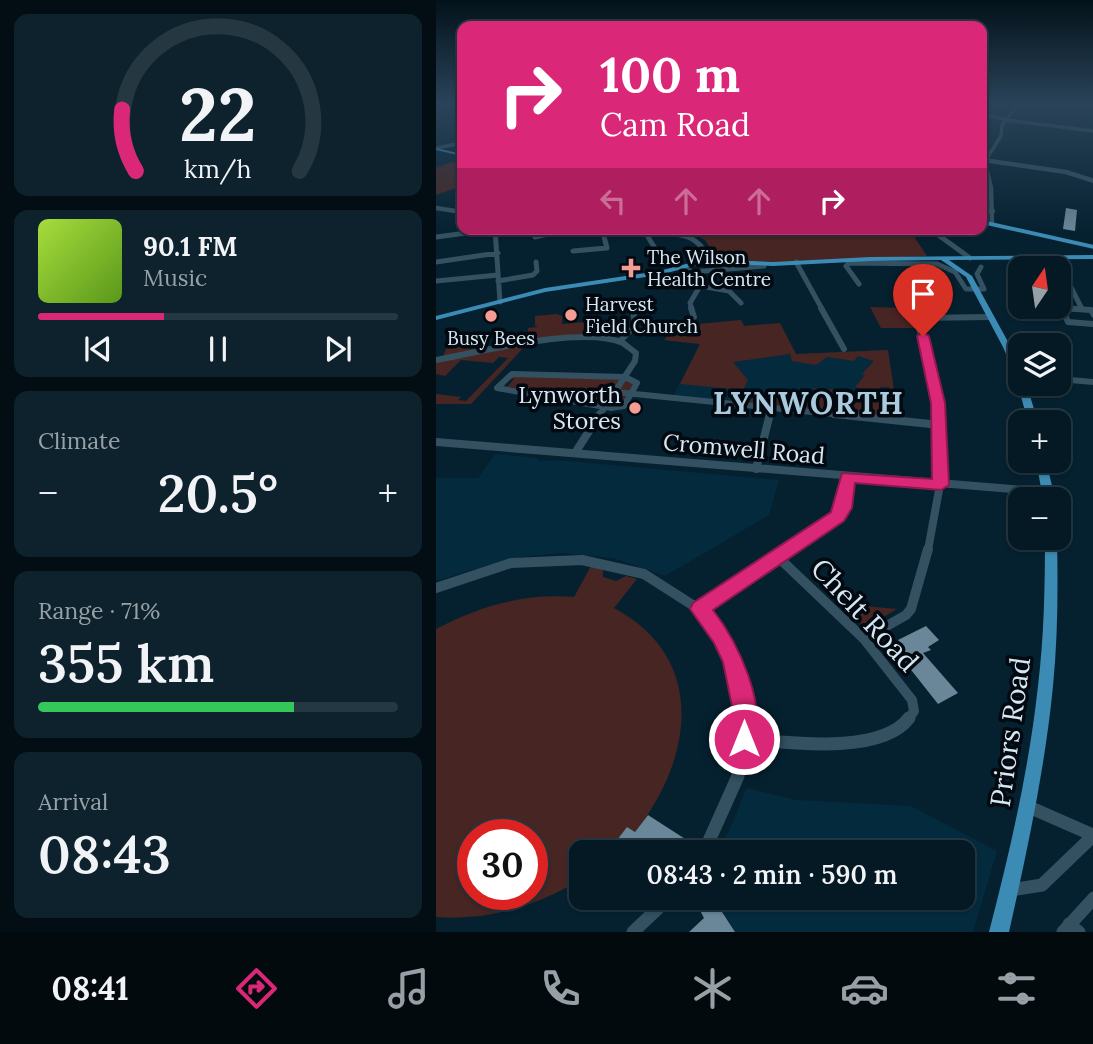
<!DOCTYPE html>
<meta charset="utf-8">
<style>
:root{--surface:#041924;--page:#0d222c;--text:#f1f3f6;--muted:#97a0a6;--line:#253841;--accent:#db2777}
body{margin:0;font-family:Lora,serif;background:var(--page);color:var(--text);height:100vh;display:flex;flex-direction:column;font-size:26px;white-space:nowrap}
*{box-sizing:border-box;margin:0}
p{font-size:23px;color:var(--muted)}
.icon{flex:none;width:38px;height:38px;fill:none;stroke:currentColor;stroke-width:2;stroke-linecap:round;stroke-linejoin:round}
.map{position:relative;flex:1;overflow:hidden}
.drawer{display:flex;flex-direction:column;gap:14px;padding:14px;background:#020e14;width:436px}
.drawer>*{flex:none}
.hud{position:absolute;left:21px;top:21px;width:530px;height:214px;border-radius:14px;box-shadow:0 2px 5px #0004,0 0 0 2px var(--line);background:#db2777;color:#fff;overflow:hidden}
.needle{width:46px;rotate:13deg}
.fabs{position:absolute;left:572px;top:256px;display:grid;gap:14px}
.fabs a{display:grid;place-items:center;width:63px;height:63px;border-radius:14px;background:var(--surface);box-shadow:0 2px 5px #0004,0 0 0 2px var(--line);font-size:35px}
.speed{position:absolute;left:21px;top:819px;display:flex;gap:14px;font-size:35px;font-weight:700;text-align:center}
.speed>*{display:grid;place-content:center;width:91px;height:91px;border-radius:50%;background:var(--surface);box-shadow:0 2px 5px #0004,0 0 0 2px var(--line);line-height:1}
.speed .limit{border:10px solid #d22;background:#fff;color:#111}
.pin{position:absolute;display:grid;place-items:center;width:60px;height:60px;color:#fff;margin:-72px -30px;border-radius:50% 50% 50% 0;rotate:-45deg;box-shadow:0 0 7px #0007}
.pin .icon{rotate:45deg}
.me{position:absolute;width:77px;margin:-38px;rotate:0deg;stroke-linejoin:round;filter:drop-shadow(0 0 5px #0008)}
.turn{display:flex;align-items:center;gap:24px;height:147px;padding:0 28px;font-size:32px}
.turn .icon{width:91px;height:91px;stroke-width:2.5}
.turn b{display:block;font-size:49px;line-height:60px}
.lanes{display:flex;align-items:center;height:66px;padding:0 28px;background:#0003;justify-content:center;gap:35px;direction:ltr}
.lanes .off{opacity:.35}
.big{font-size:52px;font-weight:600;line-height:1.1}
.drawer .tile{flex:1;display:flex;flex-direction:column;justify-content:center;gap:10px;min-width:0;padding:0 24px;border-radius:14px;background:var(--page)}
.drawer .dial{align-items:center;gap:0}
.dial svg{height:182px;overflow:visible;fill:none;stroke:var(--line);stroke-width:7;stroke-linecap:round;text-anchor:middle}
.dial text{fill:var(--text);stroke:none}
.song{display:flex;align-items:center;gap:21px}
.cover{width:84px;height:84px;border-radius:10px;background:linear-gradient(135deg,hsl(80 70% 55%),hsl(90 70% 35%))}
.played{height:7px;border-radius:4px;background:linear-gradient(90deg,var(--accent) 35%,var(--line) 35%)}
.keys{display:flex;justify-content:space-around;direction:ltr}
.heat{display:flex;justify-content:space-between;align-items:center;font-size:38px;direction:ltr}
.charge{height:10px;border-radius:5px;background:linear-gradient(90deg,#34c759 71%,var(--line) 0)}
.trip{position:absolute;left:133px;top:840px;width:406px;height:70px;border-radius:14px;background:var(--surface);box-shadow:0 2px 5px #0004,0 0 0 2px var(--line);font-weight:600;line-height:70px;text-align:center}
.tabs{display:flex;height:112px;justify-content:space-around;align-items:center;background:#020a0e;color:var(--muted)}
.tabs .icon{width:49px;height:49px}
.tabs .active{color:var(--accent)}
.tabs b{font-size:32px;color:var(--text)}
main{display:flex;flex:1;min-height:0}
.map>svg:first-child{display:block}
</style>
<main>
<section class="drawer">
<div class="tile dial"><svg viewBox="0 0 100 80">
<path d="M14 69A42 42 0 1 1 86 69"/>
<path d="M14 69A42 42 0 0 1 8 42" stroke="#db2777"/>
<text x="50" y="56" font-size="32" font-weight="700">22</text>
<text x="50" y="72" font-size="11">km/h</text>
</svg></div>
<div class="tile">
<div class="song"><i class="cover"></i><div><b>90.1 FM</b><p>Music</p></div></div>
<div class="played"></div>
<div class="keys"><svg class="icon" aria-label="previous" viewBox="0 0 24 24"><path d="M18 5L8 12l10 7zM5 5v14"/></svg><svg class="icon" aria-label="pause" viewBox="0 0 24 24"><path d="M8 5v14M16 5v14"/></svg><svg class="icon" aria-label="next" viewBox="0 0 24 24"><path d="M6 5l10 7-10 7zM19 5v14"/></svg></div>
</div>
<div class="tile"><p>Climate</p>
<div class="heat"><a>−</a><b class="big">20.5°</b><a>+</a></div>
</div>
<div class="tile"><p>Range · 71%</p><b class="big">355 km</b><div class="charge"></div></div>
<div class="tile"><p>Arrival</p><b class="big">08:43</b></div>
</section>
<div class="map">
<svg width="658" height="932" viewBox="0 0 658 932">
<rect width="100%" height="100%" fill="#052130"/>
<path fill="#042a3d" d="M 305,320 L 308,326 L 344,323 L 360,354 L 452,350 L 462,417 L 236,398 L 264,344 L 228,340 L 232,335 L 240,326 Z
M 59,454 L 101,458 L 103,461 L 121,460 L 343,480 L 333,515 L 229,576 L 177,558 L 124,553 L 75,558 L 0,581 L 0,478 L 42,478 Z
M 310,788 L 361,800 L 475,806 L 561,851 L 537,932 L 299,932 L 277,898 L 527,898 L 527,852 L 282,852 L 299,818 Z"/>
<path fill="#472522" fill-rule="evenodd" d="M 15,162 L 26,164 L 26,186 L 0,195 L 0,168 Z
M 310,229 L 473,229 L 491,256 L 338,262 L 315,261 L 278,253 L 269,240 L 262,236 Z
M 434,307 L 477,308 L 485,328 L 445,328 Z
M 121,314 L 126,316 L 126,324 L 148,322 L 148,337 L 92,345 L 92,328 L 102,327 L 99,326 L 99,316 Z
M 305,320 L 308,326 L 344,323 L 360,354 L 452,350 L 462,417 L 378,412 L 378,388 L 407,391 L 437,402 L 447,395 L 455,395 L 453,387 L 445,387 L 435,392 L 419,387 L 429,375 L 426,374 L 438,361 L 422,356 L 418,361 L 391,357 L 380,365 L 356,361 L 354,354 L 297,362 L 312,380 L 307,390 L 244,384 L 264,344 L 228,340 L 240,326 Z
M 37,339 L 39,353 L 90,345 L 35,404 L 0,404 L 0,394 L 25,397 L 22,400 L 30,401 L 72,358 L 63,357 L 57,363 L 25,360 L 9,376 L 0,374 L 0,360 L 6,359 L 13,341 Z
M 72,376 L 199,380 L 188,406 L 182,407 L 63,385 L 72,386 L 78,379 L 70,377 Z
M 367,389 L 374,393 L 373,412 L 300,405 L 333,392 Z
M 155,566 L 167,568 L 167,577 L 180,581 L 190,576 L 201,579 L 178,608 C 272,658 257,759 199,832 L 191,827 L 174,852 L 145,852 L 145,879 C 102,906 51,921 0,917 L 0,629 C 44,606 88,593 138,597 ZM 37,835 L 96,835 L 96,894 L 37,894 Z
M 406,604 L 461,609 L 429,628 Z"/>
<path fill="#698799" d="M 630,208 L 641,210 L 639,231 L 627,229 Z
M 490,626 L 503,640 L 492,647 L 495,650 L 487,653 L 522,693 L 502,704 L 457,647 L 465,644 L 462,640 Z
M 212,815 L 257,844 L 251,852 L 198,852 L 190,846 L 185,852 L 180,852 L 175,848 L 191,827 L 199,832 Z
M 266,898 L 277,898 L 299,932 L 253,932 L 268,918 L 260,903 Z"/>
<g fill="none" stroke-linecap="round" stroke-linejoin="round">
<path stroke="#345161" stroke-width="3.5" d="M 546,115 L 570,119
M 569,120 L 658,131
M 0,148 L 26,143
M 551,158 L 565,136 L 566,125 L 583,103"/>
<path stroke="#345161" stroke-width="4.5" d="M 552,156 L 549,163 L 555,188 L 556,224
M 547,160 L 630,172 L 658,181
M 0,208 L 26,212
M 546,211 L 557,211"/>
<path stroke="#345161" stroke-width="5" d="M 59,229 L 64,302
M 208,229 C 240,238 255,226 275,260
M 494,229 L 534,258
M 132,230 L 159,233 L 199,229
M 217,232 L 212,237 L 222,253
M 0,237 L 61,229
M 99,237 L 134,229
M 137,251 L 171,248 L 167,233
M 620,258 L 646,309
M 0,262 L 62,253
M 360,262 L 386,309
M 245,267 L 257,272 L 328,266
M 0,281 L 62,275
M 62,281 L 97,275 L 101,271 L 100,262
M 423,284 L 410,266 L 413,263 L 501,264 L 519,272 L 530,289 L 548,289 L 541,274 L 545,267
M 264,286 L 293,291 L 305,303
M 467,289 L 477,290 L 481,294 L 473,297 L 463,293 Z
M 473,297 L 477,309
M 256,309 L 254,303 L 264,286 L 257,272
M 627,309 L 646,309"/>
<path stroke="#345161" stroke-width="6" d="M 255,308 L 258,317
M 385,308 L 408,349
M 477,308 L 493,363 L 502,416
M 658,315 L 655,310 L 626,308 L 632,322 L 658,324
M 481,318 L 554,317
M 184,341 L 199,326 L 197,309
M 0,360 C 44,352 147,325 187,343 C 191,346 196,350 200,353 L 199,361 L 163,416
M 76,374 L 189,377 L 201,383 L 188,406 L 175,408 L 61,388 Z
M 623,379 L 658,382
M 179,392 L 416,416
M 334,416 L 336,408"/>
<path stroke="#345161" stroke-width="8" d="M 398,414 L 504,425
M 0,442 L 613,492
M 139,453 L 164,414
M 320,469 L 334,414
M 352,550 L 402,517 L 407,508 L 411,477
M 492,550 L 503,490 L 502,414"/>
<path stroke="#345161" stroke-width="10" d="M 343,558 L 428,639 L 476,700 L 478,711 L 472,720
M 0,588 L 75,563 L 146,560 L 208,574 L 258,606 L 293,651 L 309,709 L 308,720
M 264,609 L 355,549
M 428,639 L 470,615 L 475,609 L 492,549"/>
<path stroke="#345161" stroke-width="13" d="M 308,739 C 350,742 444,756 473,718
M 593,807 L 657,835
M 268,852 L 302,776 L 308,718
M 574,890 L 606,885 L 658,835
M 633,924 L 643,932
M 197,932 L 233,898
M 627,932 L 658,898"/>
<path fill="#3b8bb4" fill-rule="evenodd" d="M 0,148 L 26,154 L 26,156 L 0,150 Z
M 546,220 L 658,245 L 658,249 L 546,224 Z
M 658,255 L 658,259 L 513,260 L 536,276 L 576,349 L 584,370 L 584,383 L 590,383 L 602,422 L 592,422 L 581,382 L 568,349 L 530,277 L 505,260 L 434,261 L 337,266 L 269,263 L 223,275 L 109,292 L 0,320 L 0,316 L 109,288 L 223,271 L 269,259 L 337,262 L 434,257 Z
M 600,460 L 610,460 L 619,499 L 607,499 Z
M 609,537 L 621,537 C 622,587 622,636 617,686 C 609,769 591,851 573,932 L 553,932 C 574,851 593,769 602,686 C 608,637 609,587 609,537 Z"/>
</g>
<linearGradient id="sky" x2="0" y2="1"><stop stop-color="#03121a"/><stop offset="0.44" stop-color="#2a4359"/><stop offset="1" stop-color="#2a4359" stop-opacity="0"/></linearGradient>
<rect width="658" height="234" fill="url(#sky)"/>
<path fill="#db2777" stroke="#8e194d" stroke-width="2" d="M 487,332 L 493,336 L 509,403 L 513,485 L 505,490 L 419,483 L 416,508 L 408,521 L 277,610 C 301,641 334,708 316,747 L 308,750 L 299,747 L 296,739 L 296,706 L 287,662 L 278,643 L 254,609 L 257,603 L 395,512 L 406,473 L 496,479 L 495,403 L 481,336 Z"/>
<g fill="#f59c94" stroke="#020910" stroke-width="2.5">
<path d="M191.5 257.5h7v7h7v7h-7v7h-7v-7h-7v-7h7z"/>
<circle cx="135" cy="315" r="7"/>
<circle cx="55" cy="316" r="7"/>
<circle cx="199" cy="408" r="7"/>
</g>
<g text-anchor="middle" stroke-width="7" stroke-linejoin="round" paint-order="stroke">
<g font-size="19" fill="#d7e7f1" stroke="#020910" text-anchor="start">
<text x="211" y="264">The Wilson<tspan x="211" dy="22">Health Centre</tspan></text>
<text x="149" y="311">Harvest<tspan x="149" dy="22">Field Church</tspan></text>
<text x="55" y="345" text-anchor="middle">Busy Bees</text>
</g>
<g font-size="23" fill="#d7e7f1" stroke="#020910" text-anchor="end">
<text x="185" y="403">Lynworth<tspan x="185" dy="26">Stores</tspan></text>
</g>
<g font-size="23" fill="#d7e7f1" stroke="#020910">
<text transform="translate(308 449) rotate(5)" y="8">Cromwell Road</text>
</g>
<g font-size="28" fill="#d7e7f1" stroke="#020910">
<text transform="translate(429 615) rotate(47)" y="10">Chelt Road</text>
<text transform="translate(574 732) rotate(-82)" y="10">Priors Road</text>
</g>
<g font-size="30" font-weight="bold" letter-spacing="2" fill="#abcade" stroke="#020910">
<text x="373" y="414">LYNWORTH</text>
</g>
</g>
</svg>
<div class="fabs">
<a><svg class="needle" viewBox="-14 -14 28 28"><path d="M0-13l5 13h-10z" fill="#e53935"/><path d="M0 13l5-13h-10z" fill="#97a0a6"/></svg></a>
<a><svg class="icon" aria-label="layers" viewBox="0 0 24 24"><path d="M12 4l9 5-9 5-9-5zM3 14l9 5 9-5"/></svg></a>
<a>+</a>
<a>−</a>
</div>
<div class="speed"><div class="limit">30</div></div>
<div class="pin" style="left:487px;top:336px;background:#d93025"><svg class="icon" aria-label="arrive" viewBox="0 0 24 24"><path d="M6 21V4h12l-3 4 3 4H6"/></svg></div>
<svg class="me" style="left:308px;top:739px" viewBox="-20 -20 40 40"><circle r="17" fill="#db2777" stroke="#fff" stroke-width="3"/><path d="M0-11L8 9 0 5-8 9z" fill="#fff"/></svg>
<div class="trip">08:43 · 2 min · 590 m</div>
<div class="hud">
<div class="turn"><svg class="icon" aria-label="right" viewBox="0 0 24 24"><path d="M7 20v-9h11M14 6l5 5-5 5"/></svg><div><b>100 m</b>Cam Road</div></div>
<div class="lanes"><svg class="icon off" aria-label="left" viewBox="0 0 24 24"><path d="M17 20v-9H6M10 6l-5 5 5 5"/></svg><svg class="icon off" aria-label="ahead" viewBox="0 0 24 24"><path d="M12 20V5M6 11l6-6 6 6"/></svg><svg class="icon off" aria-label="ahead" viewBox="0 0 24 24"><path d="M12 20V5M6 11l6-6 6 6"/></svg><svg class="icon" aria-label="right" viewBox="0 0 24 24"><path d="M7 20v-9h11M14 6l5 5-5 5"/></svg></div>
</div>
</div>
</main>
<nav class="tabs">
<b>08:41</b>
<svg class="icon active" aria-label="directions" viewBox="0 0 24 24"><path d="M12 3l9 9-9 9-9-9zM9 14v-3h6M13 9l2 2-2 2"/></svg>
<svg class="icon" aria-label="music" viewBox="0 0 24 24"><path d="M9 18V5l10-2v13"/><circle cx="6" cy="18" r="3"/><circle cx="16" cy="16" r="3"/></svg>
<svg class="icon" aria-label="phone" viewBox="0 0 24 24"><path d="M5 4h4l2 5-3 2q2 4 5 5l2-3 5 2v4C11 20 4 13 5 4z"/></svg>
<svg class="icon" aria-label="climate" viewBox="0 0 24 24"><path d="M12 3v18M4 7l16 10M4 17L20 7"/></svg>
<svg class="icon" aria-label="car" viewBox="0 0 24 24"><path d="M5 17H2v-5l4-1 3-4h7l3 4 3 1v5h-3M9 17h6M6 11h13"/><circle cx="7" cy="17" r="2"/><circle cx="17" cy="17" r="2"/></svg>
<svg class="icon" aria-label="filters" viewBox="0 0 24 24"><path d="M4 7h16M4 17h16"/><circle cx="9" cy="7" r="2"/><circle cx="15" cy="17" r="2"/></svg>
</nav>
